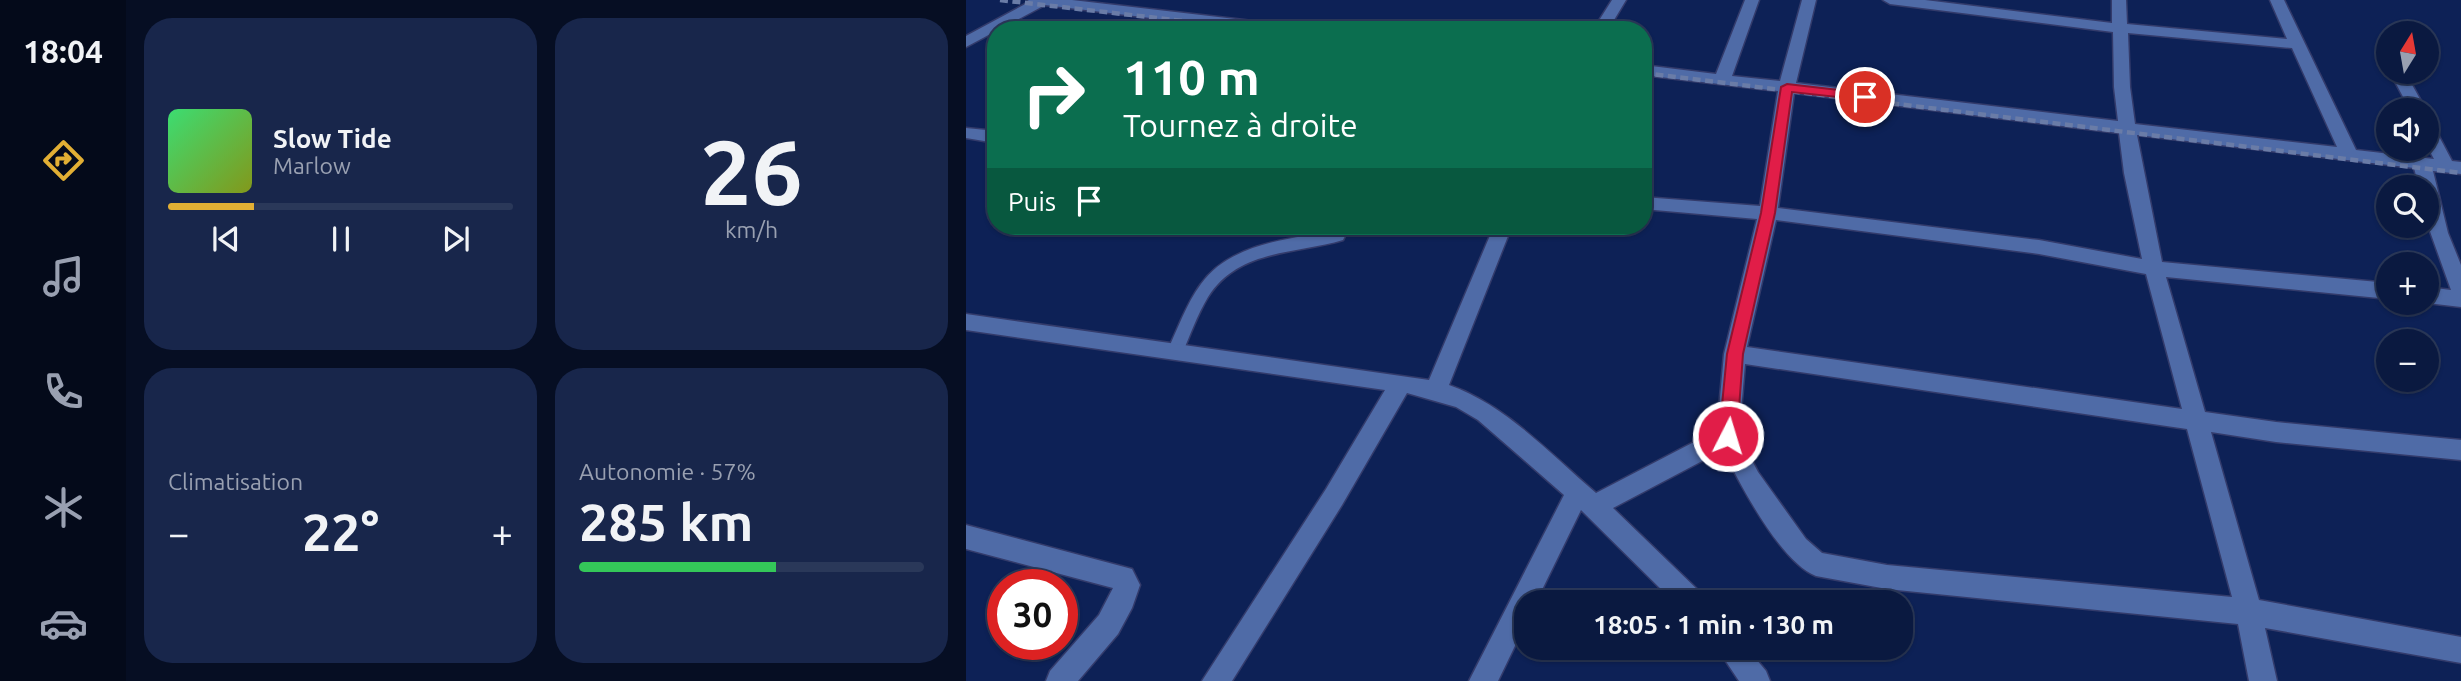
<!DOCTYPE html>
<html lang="fr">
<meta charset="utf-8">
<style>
:root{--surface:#0a1940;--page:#18264b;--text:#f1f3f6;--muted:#99a0b1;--line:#2a3859;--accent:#e2af34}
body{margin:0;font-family:Ubuntu,sans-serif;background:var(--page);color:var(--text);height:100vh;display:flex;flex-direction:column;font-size:26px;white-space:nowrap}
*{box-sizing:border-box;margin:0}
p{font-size:23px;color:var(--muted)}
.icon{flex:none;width:38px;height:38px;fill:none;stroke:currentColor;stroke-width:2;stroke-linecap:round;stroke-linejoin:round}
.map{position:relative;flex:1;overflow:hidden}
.side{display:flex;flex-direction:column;gap:18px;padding:18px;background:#060e23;width:840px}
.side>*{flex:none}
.top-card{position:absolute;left:21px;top:21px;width:665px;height:214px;border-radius:28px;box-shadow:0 2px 5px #0004,0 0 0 2px var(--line);background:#0b6e4f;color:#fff;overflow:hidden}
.needle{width:46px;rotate:11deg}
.controls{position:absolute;left:1410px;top:21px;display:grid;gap:14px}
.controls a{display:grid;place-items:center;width:63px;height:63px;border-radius:50%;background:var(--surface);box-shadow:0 2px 5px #0004,0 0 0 2px var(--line);font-size:35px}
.speed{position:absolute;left:21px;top:569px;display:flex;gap:14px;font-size:35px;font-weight:700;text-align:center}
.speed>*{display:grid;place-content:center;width:91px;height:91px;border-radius:50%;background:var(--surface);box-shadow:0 2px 5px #0004,0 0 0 2px var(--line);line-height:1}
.speed .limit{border:10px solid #d22;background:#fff;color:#111}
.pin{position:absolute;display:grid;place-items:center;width:60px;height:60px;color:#fff;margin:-30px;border:4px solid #fff;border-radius:50%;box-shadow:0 2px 7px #0007}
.me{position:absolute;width:77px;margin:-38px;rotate:5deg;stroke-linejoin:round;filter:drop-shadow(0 0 5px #0008)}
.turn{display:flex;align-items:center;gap:24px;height:147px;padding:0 21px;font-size:32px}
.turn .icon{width:91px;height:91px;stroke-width:2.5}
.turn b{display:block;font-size:49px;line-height:60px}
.then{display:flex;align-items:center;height:66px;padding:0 21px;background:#0003;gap:14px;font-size:26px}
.big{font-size:52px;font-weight:700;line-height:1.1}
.side .card{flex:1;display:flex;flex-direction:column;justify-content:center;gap:10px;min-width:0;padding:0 24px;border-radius:28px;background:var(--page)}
.side .dial{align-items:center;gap:0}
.dial b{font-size:91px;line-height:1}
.song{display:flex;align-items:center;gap:21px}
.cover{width:84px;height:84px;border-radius:10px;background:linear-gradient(135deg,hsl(140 70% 55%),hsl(70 70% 35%))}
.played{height:7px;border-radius:4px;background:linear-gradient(90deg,var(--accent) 25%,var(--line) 25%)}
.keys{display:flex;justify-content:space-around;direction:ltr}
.heat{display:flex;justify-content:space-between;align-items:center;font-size:38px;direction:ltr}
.charge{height:10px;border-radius:5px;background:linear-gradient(90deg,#34c759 57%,var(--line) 0)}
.side .tiles{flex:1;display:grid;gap:18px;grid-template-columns:repeat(2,1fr)}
.trip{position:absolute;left:548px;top:590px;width:399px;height:70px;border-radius:28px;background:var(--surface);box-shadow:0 2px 5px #0004,0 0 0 2px var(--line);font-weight:700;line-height:70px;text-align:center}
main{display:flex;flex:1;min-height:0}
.tab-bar{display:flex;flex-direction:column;width:126px;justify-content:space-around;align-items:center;background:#040a1a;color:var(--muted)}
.tab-bar .icon{width:49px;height:49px}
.tab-bar .current{color:var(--accent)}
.tab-bar b{font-size:32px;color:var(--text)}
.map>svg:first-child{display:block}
</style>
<main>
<nav class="tab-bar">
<b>18:04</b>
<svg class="icon current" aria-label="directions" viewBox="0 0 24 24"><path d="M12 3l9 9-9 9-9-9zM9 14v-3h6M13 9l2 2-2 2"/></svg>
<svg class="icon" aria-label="music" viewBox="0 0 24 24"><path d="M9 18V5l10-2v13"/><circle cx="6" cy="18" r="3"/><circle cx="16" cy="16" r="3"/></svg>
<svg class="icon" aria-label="phone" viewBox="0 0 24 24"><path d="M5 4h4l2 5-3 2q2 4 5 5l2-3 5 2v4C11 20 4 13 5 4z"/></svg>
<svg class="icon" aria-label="climate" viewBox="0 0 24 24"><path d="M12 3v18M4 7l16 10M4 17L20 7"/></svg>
<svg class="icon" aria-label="car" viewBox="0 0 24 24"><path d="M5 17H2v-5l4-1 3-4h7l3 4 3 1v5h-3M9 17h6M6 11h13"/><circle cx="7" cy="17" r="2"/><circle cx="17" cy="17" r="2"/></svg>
</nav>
<section class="side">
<div class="tiles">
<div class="card">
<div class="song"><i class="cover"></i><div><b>Slow Tide</b><p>Marlow</p></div></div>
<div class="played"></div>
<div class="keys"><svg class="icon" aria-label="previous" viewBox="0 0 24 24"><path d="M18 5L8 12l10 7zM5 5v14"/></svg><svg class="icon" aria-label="pause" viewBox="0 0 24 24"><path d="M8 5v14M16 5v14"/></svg><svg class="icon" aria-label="next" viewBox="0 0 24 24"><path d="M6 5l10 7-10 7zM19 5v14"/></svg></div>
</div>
<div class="card dial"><b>26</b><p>km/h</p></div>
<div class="card"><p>Climatisation</p>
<div class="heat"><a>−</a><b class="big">22°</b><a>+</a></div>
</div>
<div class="card"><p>Autonomie · 57%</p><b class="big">285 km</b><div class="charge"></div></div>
</div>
</section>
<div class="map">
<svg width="1495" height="681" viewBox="0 0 1495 681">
<rect width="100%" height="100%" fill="#0d2156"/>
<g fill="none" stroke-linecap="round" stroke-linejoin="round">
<g stroke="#333b6b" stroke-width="3">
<path id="lane" d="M 372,231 L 377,232 L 379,236 L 377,240 C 330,254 272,249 242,297 C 231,315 224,336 215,356 L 203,356 L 201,351 C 212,329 220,304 235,284 C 264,243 326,238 372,231 Z"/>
</g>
<g stroke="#333b6b" stroke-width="3">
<path id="street" d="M 62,0 L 106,0 L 322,25 L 329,30 L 282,30 L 79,5 L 0,47 L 0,36 L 63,2 Z
M 646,0 L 660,0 L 642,30 L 627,30 Z
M 779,0 L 793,0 L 766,76 L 814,81 L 836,0 L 850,0 L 830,83 L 1152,121 L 1148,87 L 1147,32 L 924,4 L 917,0 L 959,0 L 1146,23 L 1146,0 L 1160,0 L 1161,24 L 1321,39 L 1304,0 L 1318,0 L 1390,150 L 1468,159 L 1461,146 L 1461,124 L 1467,125 L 1486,161 L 1495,162 L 1495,174 L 1467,171 L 1482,233 L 1495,265 L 1495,307 L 1461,303 L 1461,287 L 1485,290 L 1461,223 L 1461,187 L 1453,187 L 1448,168 L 1171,135 L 1196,262 L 1423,283 L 1423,299 L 1200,277 L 1239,412 L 1310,422 L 1495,440 L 1495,460 L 1310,442 L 1245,432 L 1293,600 L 1495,637 L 1495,663 L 1299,628 L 1311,681 L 1283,681 L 1272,624 L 921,589 L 850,576 C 814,562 774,484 757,450 L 647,508 L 735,593 L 739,602 L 708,602 L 615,510 L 570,602 L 560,602 L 560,623 L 532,681 L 503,681 L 598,495 L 512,420 L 490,407 L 441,393 L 376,505 L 266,681 L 236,681 L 360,489 L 419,390 L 0,330 L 0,314 L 463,380 L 528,226 L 546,226 L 483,385 C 540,405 584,454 630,493 L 751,430 L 758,354 L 791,219 L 677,209 L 677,197 L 794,206 L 812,91 L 677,75 L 677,65 L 750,74 ZM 1162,33 L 1326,48 L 1371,147 L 1169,124 L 1164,87 ZM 828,93 L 1153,133 L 1158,173 L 1176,259 L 1073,240 L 812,208 ZM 810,220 L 1073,254 L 1180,274 L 1216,409 L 781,347 ZM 779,364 L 1221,429 L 1266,597 L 921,565 L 856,553 L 840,539 L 792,472 L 773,436 Z
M 1427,72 L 1439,72 L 1460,110 L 1444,110 L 1425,74 Z
M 0,128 L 30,131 L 30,143 L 0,138 Z
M 0,525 L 166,569 L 174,585 L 166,608 L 152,634 L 112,681 L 80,681 L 84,671 L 133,615 L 147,588 L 0,549 Z
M 751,648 L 781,648 L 800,671 L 804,681 L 773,681 Z"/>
</g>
<use href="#lane" fill="#4f6ba7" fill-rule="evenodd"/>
<use href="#street" fill="#4f6ba7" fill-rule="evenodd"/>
<path stroke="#6a7ca7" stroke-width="4.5" stroke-dasharray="8 4.5" stroke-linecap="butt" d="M 34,0 L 296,30
M 677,73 L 1495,173"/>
</g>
<path fill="#e11d48" stroke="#92132f" stroke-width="2" d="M 821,84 L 899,93 L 906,97 L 899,100 L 826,92 L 809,213 L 777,354 L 771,436 L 768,441 L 762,443 L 756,441 L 753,436 L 761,354 L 795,213 L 815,87 Z"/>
</svg>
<div class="controls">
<a><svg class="needle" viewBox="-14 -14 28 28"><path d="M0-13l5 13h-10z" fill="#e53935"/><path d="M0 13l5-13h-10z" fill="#99a0b1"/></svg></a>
<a><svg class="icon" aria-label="sound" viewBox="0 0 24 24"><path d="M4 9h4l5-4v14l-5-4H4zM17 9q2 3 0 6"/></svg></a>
<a><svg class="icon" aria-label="search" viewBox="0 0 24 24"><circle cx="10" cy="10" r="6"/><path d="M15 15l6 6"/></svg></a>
<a>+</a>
<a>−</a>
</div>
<div class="speed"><div class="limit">30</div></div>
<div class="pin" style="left:899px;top:97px;background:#d93025"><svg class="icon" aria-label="arrive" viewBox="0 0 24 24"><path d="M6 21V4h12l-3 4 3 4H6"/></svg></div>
<svg class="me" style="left:762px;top:436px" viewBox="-20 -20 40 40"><circle r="17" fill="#e11d48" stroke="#fff" stroke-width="3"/><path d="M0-11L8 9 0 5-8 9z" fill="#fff"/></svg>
<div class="trip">18:05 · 1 min · 130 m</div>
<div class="top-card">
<div class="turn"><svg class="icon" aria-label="right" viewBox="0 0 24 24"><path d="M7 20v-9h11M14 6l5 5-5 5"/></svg><div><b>110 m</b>Tournez à droite</div></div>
<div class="then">Puis<svg class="icon" aria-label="arrive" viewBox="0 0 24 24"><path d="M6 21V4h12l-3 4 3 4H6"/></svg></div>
</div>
</div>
</main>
